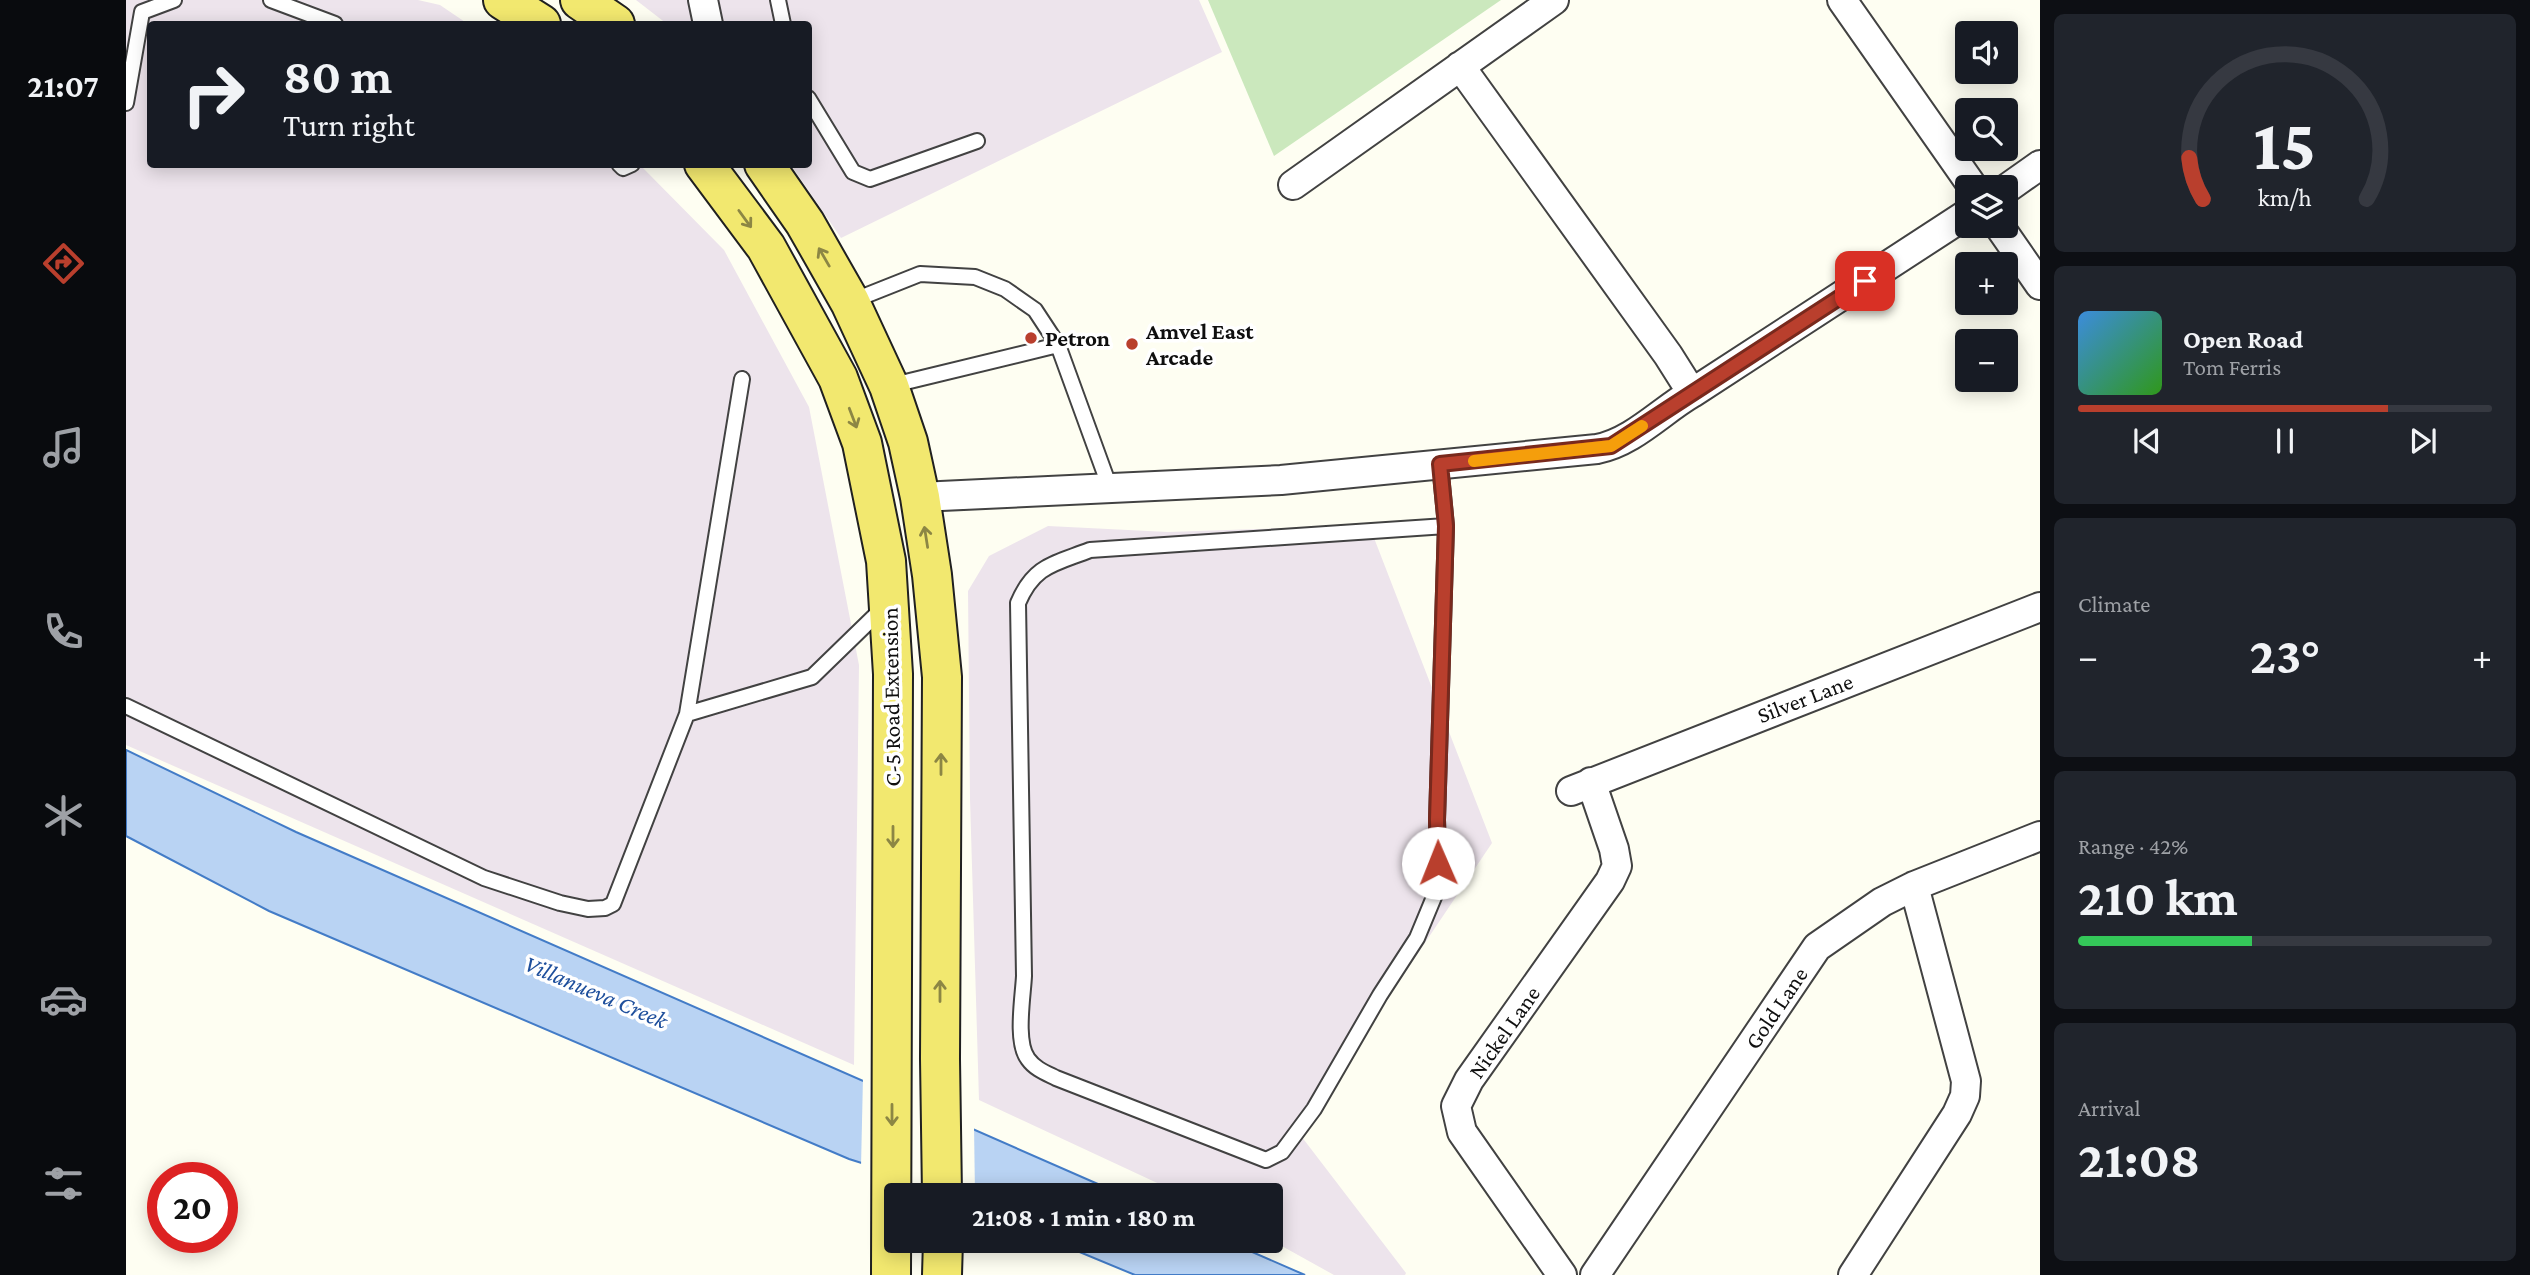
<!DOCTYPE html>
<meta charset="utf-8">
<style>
:root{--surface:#171b24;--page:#20242c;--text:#f1f3f6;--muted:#9ea1a6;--line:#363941;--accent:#b93f2d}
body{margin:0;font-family:"Crimson Pro",serif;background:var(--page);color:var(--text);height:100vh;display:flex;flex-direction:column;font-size:26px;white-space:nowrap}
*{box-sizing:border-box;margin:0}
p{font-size:23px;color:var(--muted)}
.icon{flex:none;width:38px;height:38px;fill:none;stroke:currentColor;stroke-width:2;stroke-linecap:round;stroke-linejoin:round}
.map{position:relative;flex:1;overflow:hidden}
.side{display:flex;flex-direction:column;gap:14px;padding:14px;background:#0d0f14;width:490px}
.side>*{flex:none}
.top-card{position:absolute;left:21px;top:21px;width:665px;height:147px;border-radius:7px;box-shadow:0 4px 18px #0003;background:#171b24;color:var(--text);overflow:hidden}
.fabs{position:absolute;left:1829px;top:21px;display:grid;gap:14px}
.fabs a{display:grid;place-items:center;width:63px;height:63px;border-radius:7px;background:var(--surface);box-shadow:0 4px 18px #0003;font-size:35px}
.speed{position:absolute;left:21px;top:1162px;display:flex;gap:14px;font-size:35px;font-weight:700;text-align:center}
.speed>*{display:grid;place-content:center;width:91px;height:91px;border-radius:50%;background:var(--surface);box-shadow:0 4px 18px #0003;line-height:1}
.speed .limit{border:10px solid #d22;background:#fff;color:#111}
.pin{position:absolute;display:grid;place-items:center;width:60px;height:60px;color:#fff;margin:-30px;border-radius:14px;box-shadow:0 4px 10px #0006}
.me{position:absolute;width:77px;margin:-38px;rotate:359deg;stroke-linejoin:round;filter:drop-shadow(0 0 5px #0008)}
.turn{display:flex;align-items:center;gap:24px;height:147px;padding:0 21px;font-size:32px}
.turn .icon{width:91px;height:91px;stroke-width:2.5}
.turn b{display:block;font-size:49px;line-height:60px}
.big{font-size:52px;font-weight:700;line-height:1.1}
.side .widget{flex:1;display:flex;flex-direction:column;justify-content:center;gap:10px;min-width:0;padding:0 24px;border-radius:10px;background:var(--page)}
.side .dial{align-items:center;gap:0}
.dial svg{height:182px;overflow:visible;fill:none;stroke:var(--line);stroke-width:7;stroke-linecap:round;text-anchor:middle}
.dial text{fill:var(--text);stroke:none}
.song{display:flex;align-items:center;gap:21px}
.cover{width:84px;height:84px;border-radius:10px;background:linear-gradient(135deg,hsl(210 70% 55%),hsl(110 70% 35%))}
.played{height:7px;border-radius:4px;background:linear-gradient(90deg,var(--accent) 75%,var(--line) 75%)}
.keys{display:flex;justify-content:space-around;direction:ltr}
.heat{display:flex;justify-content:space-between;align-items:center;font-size:38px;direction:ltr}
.charge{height:10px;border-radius:5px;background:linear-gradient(90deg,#34c759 42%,var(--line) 0)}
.trip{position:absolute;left:758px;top:1183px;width:399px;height:70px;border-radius:7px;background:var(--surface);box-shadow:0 4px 18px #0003;font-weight:700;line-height:70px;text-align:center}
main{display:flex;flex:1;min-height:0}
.tabs{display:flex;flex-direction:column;width:126px;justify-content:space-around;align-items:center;background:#090b0e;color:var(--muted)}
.tabs .icon{width:49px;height:49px}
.tabs .selected{color:var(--accent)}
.tabs b{font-size:32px;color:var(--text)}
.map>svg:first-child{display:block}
</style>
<main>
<nav class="tabs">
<b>21:07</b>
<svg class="icon selected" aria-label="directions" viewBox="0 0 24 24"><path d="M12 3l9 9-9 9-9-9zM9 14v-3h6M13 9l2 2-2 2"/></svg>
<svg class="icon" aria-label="music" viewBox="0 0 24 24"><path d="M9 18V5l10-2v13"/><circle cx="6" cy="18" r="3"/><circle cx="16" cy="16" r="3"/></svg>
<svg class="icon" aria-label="phone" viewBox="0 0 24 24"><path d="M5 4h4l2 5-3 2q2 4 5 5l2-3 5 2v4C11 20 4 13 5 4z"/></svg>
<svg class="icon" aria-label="climate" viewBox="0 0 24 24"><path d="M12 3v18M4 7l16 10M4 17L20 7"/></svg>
<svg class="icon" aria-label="car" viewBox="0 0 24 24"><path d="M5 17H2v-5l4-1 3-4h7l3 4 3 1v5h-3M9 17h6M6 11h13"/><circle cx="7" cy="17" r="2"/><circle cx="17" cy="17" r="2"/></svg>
<svg class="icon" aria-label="filters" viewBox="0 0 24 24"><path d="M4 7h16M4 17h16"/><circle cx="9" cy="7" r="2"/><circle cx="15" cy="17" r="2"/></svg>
</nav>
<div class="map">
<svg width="1914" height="1275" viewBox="0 0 1914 1275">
<rect width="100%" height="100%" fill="#fefef2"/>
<path fill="#ede4ec" d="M 0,0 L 292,0 L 314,5 L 342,24 L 24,24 L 24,164 L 514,165 L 598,250 L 683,407 L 733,665 L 728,1065 L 0,745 Z
M 510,0 L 1073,0 L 1096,52 L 715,238 L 665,165 L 682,164 L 682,24 L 541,24 Z
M 1243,525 L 1366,843 L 1172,1132 L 1280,1273 L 1279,1275 L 1208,1275 L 1145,1240 L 1144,1195 L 1057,1195 L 853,1100 L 844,799 L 842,591 L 863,556 L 922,526 L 1042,532 Z"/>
<path fill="#cbe8bd" d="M 1082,0 L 1375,0 L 1148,156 Z"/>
<path fill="#b9d3f3" stroke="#437cc7" stroke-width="2" d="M 0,750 L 170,832 L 997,1195 L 837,1195 L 723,1159 L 143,911 L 0,836 Z
M 927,1241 L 1101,1241 L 1179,1275 L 1009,1275 Z"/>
<path fill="#fefef2" d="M 737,1077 L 848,1126 L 849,1195 L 825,1195 L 735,1167 Z"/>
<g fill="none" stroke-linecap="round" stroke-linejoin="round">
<g stroke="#424242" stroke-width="18">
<path id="service" d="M 145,0 L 209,24
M 652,0 L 657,24
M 682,98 L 727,172 L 744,179 L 851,141
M 0,103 L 16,12 L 48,0
M 493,164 L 497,168 L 506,164
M 726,301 L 794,274 L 849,277 L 879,289 L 909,310 L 932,345 L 984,488
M 763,386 L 932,345
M 1314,464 L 1320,526 L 1311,820 L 1313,885 L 1291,938 L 1254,995 L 1188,1109 L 1156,1152 L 1140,1160 L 930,1078 C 920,1073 909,1069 902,1059 C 889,1042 897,997 898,976 L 892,603 C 908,565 928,564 964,550 L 1320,526
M 0,706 L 358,878 L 434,903 L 462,909 L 479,908 L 487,904 L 561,714 L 686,677 L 757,608
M 561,714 L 616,379"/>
</g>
<g stroke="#424242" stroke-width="32">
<path id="minor" d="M 577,0 L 582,24
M 1716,0 L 1847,187
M 1167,185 L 1428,0
M 1880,189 L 1914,165
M 1873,226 L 1914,285
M 1566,393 L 1841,214
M 794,497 L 1155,480 L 1471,449 C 1507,442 1535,411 1566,393 L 1542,355 L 1334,66
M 1445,791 L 1914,607
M 1436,1275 L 1336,1132 L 1330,1106 L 1343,1080 L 1484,881 L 1491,866 L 1488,849 L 1465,782
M 1469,1275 L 1691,947 L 1756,902 L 1788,886 L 1914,836
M 1727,1275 L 1831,1114 L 1839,1096 L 1840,1081 L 1788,886"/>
</g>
<g stroke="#202020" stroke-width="42">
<path id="primary" d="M 377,0 L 415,24
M 454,0 L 489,24
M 578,164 L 640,247 L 712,378 L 736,443 L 760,561 L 767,674 L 765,1275
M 638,164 L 679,223 L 724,302 L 763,386 L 782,442 L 794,497 L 806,575 L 816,677 L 814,1059 L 816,1195
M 816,1275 L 817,1241"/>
</g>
<use href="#service" stroke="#fff" stroke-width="14"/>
<use href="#minor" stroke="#fff" stroke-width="28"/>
<use href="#primary" stroke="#f2e86f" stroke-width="38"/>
</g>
<defs><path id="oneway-shaft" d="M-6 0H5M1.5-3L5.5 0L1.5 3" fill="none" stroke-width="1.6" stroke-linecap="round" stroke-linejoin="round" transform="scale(1.75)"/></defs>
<g stroke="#8c8644">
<use href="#oneway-shaft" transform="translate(619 219) rotate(54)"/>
<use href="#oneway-shaft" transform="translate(698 257) rotate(-120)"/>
<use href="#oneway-shaft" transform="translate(727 418) rotate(69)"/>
<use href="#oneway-shaft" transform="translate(800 537) rotate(-99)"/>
<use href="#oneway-shaft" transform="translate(815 764) rotate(-90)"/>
<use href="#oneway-shaft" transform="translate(767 837) rotate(90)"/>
<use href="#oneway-shaft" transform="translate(814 991) rotate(-90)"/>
<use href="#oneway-shaft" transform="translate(766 1115) rotate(90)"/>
</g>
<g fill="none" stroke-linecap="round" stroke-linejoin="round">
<g stroke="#78291d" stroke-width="18">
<path id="route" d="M 1312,863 L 1311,820 L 1320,526 L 1314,464 L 1485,446 L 1739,281"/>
</g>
<use href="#route" stroke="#b93f2d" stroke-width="12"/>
<path stroke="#f59e0b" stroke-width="12" d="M 1348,461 L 1485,446 L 1516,426"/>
</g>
<g fill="#b93f2d" stroke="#fff" stroke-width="2.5">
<circle cx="905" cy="338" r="7"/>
<circle cx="1006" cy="344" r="7"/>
</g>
<g text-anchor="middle" stroke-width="7" stroke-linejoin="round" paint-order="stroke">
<g font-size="23" font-weight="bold" fill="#0f0f0f" stroke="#fff" text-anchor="start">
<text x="1020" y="339">Amvel East<tspan x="1020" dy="26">Arcade</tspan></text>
<text x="919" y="346">Petron</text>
</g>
<g font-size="23" fill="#0f0f0f" stroke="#fff">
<text transform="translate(765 697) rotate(-91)" y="8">C-5 Road Extension</text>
<text transform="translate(1679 698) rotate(-21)" y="8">Silver Lane</text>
<text transform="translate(1650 1008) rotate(-56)" y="8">Gold Lane</text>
<text transform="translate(1378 1032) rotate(-55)" y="8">Nickel Lane</text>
</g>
<g font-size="24" font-style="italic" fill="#1e4f9c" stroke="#fff">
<text transform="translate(470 992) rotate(23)" y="8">Villanueva Creek</text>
</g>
</g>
</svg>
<div class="fabs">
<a><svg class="icon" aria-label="sound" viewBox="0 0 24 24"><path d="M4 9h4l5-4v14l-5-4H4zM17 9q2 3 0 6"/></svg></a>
<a><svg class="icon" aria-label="search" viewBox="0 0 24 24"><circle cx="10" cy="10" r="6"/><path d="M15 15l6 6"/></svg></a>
<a><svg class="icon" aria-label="layers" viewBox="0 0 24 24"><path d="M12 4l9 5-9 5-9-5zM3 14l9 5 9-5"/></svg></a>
<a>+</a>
<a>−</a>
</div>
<div class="speed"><div class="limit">20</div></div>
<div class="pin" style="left:1739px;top:281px;background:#d93025"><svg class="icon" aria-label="arrive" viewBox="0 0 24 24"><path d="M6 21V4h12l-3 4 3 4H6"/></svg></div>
<svg class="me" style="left:1312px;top:863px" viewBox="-20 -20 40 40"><circle r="19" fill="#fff"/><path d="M0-13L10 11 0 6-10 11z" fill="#b93f2d"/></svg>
<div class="trip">21:08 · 1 min · 180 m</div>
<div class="top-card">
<div class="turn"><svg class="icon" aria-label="right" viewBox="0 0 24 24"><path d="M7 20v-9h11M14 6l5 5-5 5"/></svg><div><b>80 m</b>Turn right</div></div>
</div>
</div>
<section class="side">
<div class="widget dial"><svg viewBox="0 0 100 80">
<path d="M14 69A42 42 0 1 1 86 69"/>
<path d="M14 69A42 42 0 0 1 8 51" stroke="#b93f2d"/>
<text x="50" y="56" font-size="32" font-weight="700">15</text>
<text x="50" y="72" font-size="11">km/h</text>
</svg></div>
<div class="widget">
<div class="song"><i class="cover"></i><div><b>Open Road</b><p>Tom Ferris</p></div></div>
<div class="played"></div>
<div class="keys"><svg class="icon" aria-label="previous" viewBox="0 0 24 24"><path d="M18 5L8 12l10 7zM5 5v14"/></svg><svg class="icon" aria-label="pause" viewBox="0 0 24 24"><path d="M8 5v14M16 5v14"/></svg><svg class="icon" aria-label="next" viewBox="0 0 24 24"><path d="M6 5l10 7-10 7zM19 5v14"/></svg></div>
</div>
<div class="widget"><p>Climate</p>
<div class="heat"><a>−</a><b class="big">23°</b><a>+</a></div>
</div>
<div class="widget"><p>Range · 42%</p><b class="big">210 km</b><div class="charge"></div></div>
<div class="widget"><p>Arrival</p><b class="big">21:08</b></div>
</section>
</main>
